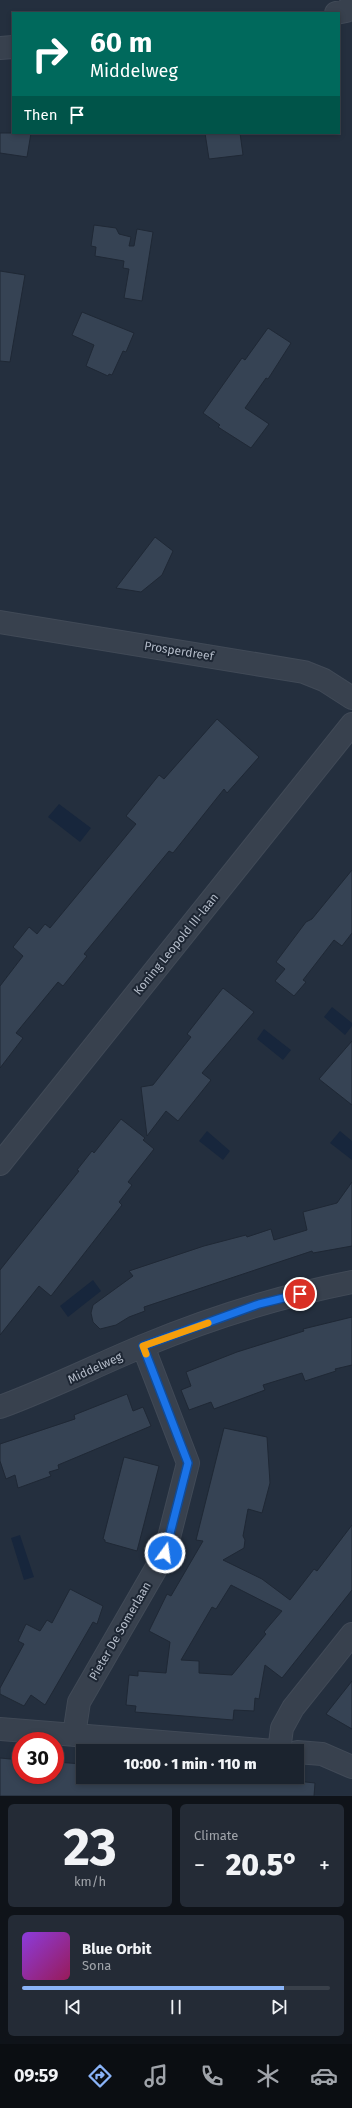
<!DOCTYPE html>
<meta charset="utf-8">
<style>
:root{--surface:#1b232e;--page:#242b36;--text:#f1f3f6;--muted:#a0a4aa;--line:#39404a;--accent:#8ab4f8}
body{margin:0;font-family:"Fira Sans",sans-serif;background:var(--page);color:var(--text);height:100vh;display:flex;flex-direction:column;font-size:15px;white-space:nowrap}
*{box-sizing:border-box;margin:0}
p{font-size:13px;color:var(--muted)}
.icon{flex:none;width:22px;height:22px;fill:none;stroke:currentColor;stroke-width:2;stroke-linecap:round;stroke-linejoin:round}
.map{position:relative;height:1796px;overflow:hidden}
.sheet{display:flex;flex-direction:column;gap:8px;padding:8px;background:#0f1319;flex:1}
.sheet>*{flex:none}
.top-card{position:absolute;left:12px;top:12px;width:328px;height:122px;border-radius:0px;box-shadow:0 2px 6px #0003,0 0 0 1px var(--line);background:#00695c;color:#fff;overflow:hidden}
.speed{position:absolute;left:12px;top:1732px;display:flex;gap:8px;font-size:20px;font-weight:700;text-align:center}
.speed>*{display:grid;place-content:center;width:52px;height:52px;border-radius:50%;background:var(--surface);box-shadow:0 2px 6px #0003,0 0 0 1px var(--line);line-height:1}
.speed .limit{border:6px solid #d22;background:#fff;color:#111}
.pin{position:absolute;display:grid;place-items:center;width:34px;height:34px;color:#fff;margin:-17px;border:2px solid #fff;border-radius:50%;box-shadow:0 1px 4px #0007}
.me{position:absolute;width:44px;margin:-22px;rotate:14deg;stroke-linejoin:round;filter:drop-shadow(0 0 3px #0008)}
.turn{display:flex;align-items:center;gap:14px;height:84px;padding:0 12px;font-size:18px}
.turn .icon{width:52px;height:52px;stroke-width:2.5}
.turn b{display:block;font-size:28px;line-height:34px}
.then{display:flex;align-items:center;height:38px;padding:0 12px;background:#0003;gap:8px;font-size:15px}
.big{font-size:30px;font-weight:800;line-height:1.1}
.sheet .widget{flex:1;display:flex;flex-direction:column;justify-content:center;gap:6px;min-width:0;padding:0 14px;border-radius:6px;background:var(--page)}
.sheet .dial{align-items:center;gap:0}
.dial b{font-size:52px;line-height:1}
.song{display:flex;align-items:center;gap:12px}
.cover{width:48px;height:48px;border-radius:6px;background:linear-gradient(135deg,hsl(270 70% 55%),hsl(330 70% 35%))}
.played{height:4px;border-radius:2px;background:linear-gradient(90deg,var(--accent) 85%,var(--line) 85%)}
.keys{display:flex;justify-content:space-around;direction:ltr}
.heat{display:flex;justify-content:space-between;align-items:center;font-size:22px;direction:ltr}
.sheet .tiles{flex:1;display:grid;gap:8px;grid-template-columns:1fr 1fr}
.widget:last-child{grid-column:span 2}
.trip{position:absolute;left:76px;top:1744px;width:228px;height:40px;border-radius:0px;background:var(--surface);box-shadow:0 2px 6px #0003,0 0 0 1px var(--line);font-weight:800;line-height:40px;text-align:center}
.menu{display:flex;height:64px;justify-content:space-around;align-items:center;background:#0b0e12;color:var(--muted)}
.menu .icon{width:28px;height:28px}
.menu .current{color:var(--accent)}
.menu b{font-size:18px;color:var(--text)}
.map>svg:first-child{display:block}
</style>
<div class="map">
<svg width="352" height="1796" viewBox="0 0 352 1796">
<rect width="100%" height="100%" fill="#242f3e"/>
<path fill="#17263c" d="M 59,804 L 91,828 L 80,842 L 48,817 Z
M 332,1007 L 352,1023 L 352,1026 L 345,1035 L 324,1017 Z
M 264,1029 L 291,1050 L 283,1060 L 257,1039 Z
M 207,1131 L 230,1151 L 223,1160 L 199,1141 Z
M 340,1131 L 352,1141 L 352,1160 L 330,1143 Z
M 93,1280 L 101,1291 L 68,1317 L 60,1306 Z
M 20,1535 L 34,1577 L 24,1580 L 11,1538 Z"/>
<path fill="#364354" stroke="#1f2835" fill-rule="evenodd" d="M 0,133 L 31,133 L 27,157 L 0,153 Z
M 205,133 L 240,133 L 243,155 L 209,159 Z
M 94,225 L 116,228 L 119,234 L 131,237 L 129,246 L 134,246 L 137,229 L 153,232 L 142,301 L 124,298 L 129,269 L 123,268 L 124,261 L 95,256 L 96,247 L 91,246 Z
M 0,271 L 25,275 L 10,362 L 0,361 Z
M 82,312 L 134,333 L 126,352 L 123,351 L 112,375 L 109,374 L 108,376 L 86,366 L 94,345 L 72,335 Z
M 268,328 L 291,343 L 268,379 L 266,378 L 245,408 L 269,424 L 251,448 L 218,427 L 220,425 L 203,413 L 242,358 L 245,360 Z
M 155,537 L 173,551 L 162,575 L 141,592 L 116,588 Z
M 217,719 L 259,757 L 227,793 L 224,789 L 173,853 L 169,851 L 84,954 L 87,956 L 63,986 L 58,982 L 16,1033 L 23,1038 L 0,1068 L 0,986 L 23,956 L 13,947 L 29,927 L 37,934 L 45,924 L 50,928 L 136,824 L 126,816 L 159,775 L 164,779 Z
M 352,870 L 352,933 L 342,946 L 334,940 L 303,980 L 306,982 L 294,996 L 275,981 L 285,969 L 276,962 L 306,922 L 312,919 Z
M 223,988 L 254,1012 L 202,1073 L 211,1080 L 178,1121 L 166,1111 L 147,1136 L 141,1087 L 153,1085 L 191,1037 L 187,1034 Z
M 352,1041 L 352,1105 L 319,1079 Z
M 121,1119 L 145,1138 L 143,1140 L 154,1149 L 128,1182 L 132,1185 L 119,1202 L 122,1205 L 51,1296 L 39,1286 L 0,1335 L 0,1270 L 79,1171 L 77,1170 L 92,1151 L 94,1153 Z
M 352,1182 L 352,1246 L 313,1253 L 312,1251 L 144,1307 L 145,1311 L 129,1317 L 116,1325 L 100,1329 L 93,1322 L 91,1313 L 93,1305 L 133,1276 L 129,1271 L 204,1246 L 246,1235 L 247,1237 L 271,1229 L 274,1240 L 307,1230 L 303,1212 L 337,1203 Z
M 352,1317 L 352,1365 L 335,1369 L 336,1371 L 305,1381 L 302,1373 L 263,1385 L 265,1390 L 214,1409 L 211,1402 L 189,1410 L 181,1390 L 191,1386 L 186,1372 L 237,1352 L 304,1331 L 303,1329 Z
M 127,1394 L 133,1411 L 143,1407 L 151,1426 L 58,1465 L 59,1469 L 49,1472 L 51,1476 L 18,1488 L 15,1475 L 6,1479 L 0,1461 L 0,1444 L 75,1419 L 74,1415 Z
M 224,1428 L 267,1437 L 270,1483 L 262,1513 L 248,1509 L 243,1536 L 245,1540 L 244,1548 L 223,1560 L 262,1579 L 290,1600 L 314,1569 L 317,1571 L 352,1525 L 352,1590 L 282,1678 L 265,1665 L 259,1699 L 255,1698 L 254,1711 L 234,1710 L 233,1720 L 135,1712 L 136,1706 L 126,1705 L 129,1675 L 138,1676 L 138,1671 L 166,1673 L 170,1642 L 149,1631 L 167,1594 L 171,1596 L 203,1541 L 196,1540 ZM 231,1585 L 282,1611 L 264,1632 L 266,1634 L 232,1675 L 199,1673 L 199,1661 L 181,1660 L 212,1607 L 216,1609 Z
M 124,1457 L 159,1466 L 137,1551 L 105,1542 L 105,1540 L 103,1539 Z
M 70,1589 L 103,1606 L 97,1624 L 93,1622 L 45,1705 L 31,1695 L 24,1706 L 0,1694 L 0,1688 L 24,1644 L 18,1641 L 26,1624 L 40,1631 L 47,1620 L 52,1623 Z
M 352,1681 L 352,1729 L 326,1714 Z
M 0,1758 L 21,1760 L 21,1775 L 55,1775 L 55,1762 L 83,1764 L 83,1777 L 258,1777 L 315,1783 L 314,1796 L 0,1796 Z"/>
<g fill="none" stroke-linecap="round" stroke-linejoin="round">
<g stroke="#414a57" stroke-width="24">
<path id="minor" d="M 336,13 L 346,11 L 352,4
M 0,48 L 13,47
M 0,622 L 304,672 L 324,680 L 352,698
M 0,1164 L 352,724
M 0,1407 C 49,1389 95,1366 143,1346 C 210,1318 281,1296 352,1282
M 0,1729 L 274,1751
M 74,1735 L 79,1702 L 165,1553 L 188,1463 L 143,1346
M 279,1751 L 282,1728 L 293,1708 L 352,1634
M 297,1752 L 322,1754 L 352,1767"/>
</g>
<use href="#minor" stroke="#38414e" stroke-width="22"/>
</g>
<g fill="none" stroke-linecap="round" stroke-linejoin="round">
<g stroke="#114b97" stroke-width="10">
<path id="route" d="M 165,1553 L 188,1463 L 143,1346 L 259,1304 L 300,1294"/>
</g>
<use href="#route" stroke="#1a73e8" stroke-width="7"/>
<path stroke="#f59e0b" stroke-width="7" d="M 146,1354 L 143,1346 L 208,1323"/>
</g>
<g text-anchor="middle" stroke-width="4" stroke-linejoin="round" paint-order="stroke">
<g font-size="12" fill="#b4bcc9" stroke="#1d2633">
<text transform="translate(179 651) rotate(9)" y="4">Prosperdreef</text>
<text transform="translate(176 944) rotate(-51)" y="4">Koning Leopold III-laan</text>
<text transform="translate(95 1368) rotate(-25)" y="4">Middelweg</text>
<text transform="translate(120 1631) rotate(-60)" y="4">Pieter De Somerlaan</text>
</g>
</g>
</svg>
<div class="speed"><div class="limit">30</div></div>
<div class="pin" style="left:300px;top:1294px;background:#d93025"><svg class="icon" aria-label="arrive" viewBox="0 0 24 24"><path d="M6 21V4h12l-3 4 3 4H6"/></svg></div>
<svg class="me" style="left:165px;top:1553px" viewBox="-20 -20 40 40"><circle r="17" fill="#1a73e8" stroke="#fff" stroke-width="3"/><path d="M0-11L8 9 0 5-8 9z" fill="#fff"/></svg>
<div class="trip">10:00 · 1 min · 110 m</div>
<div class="top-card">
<div class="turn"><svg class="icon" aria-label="right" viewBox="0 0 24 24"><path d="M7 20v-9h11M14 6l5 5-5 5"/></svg><div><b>60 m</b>Middelweg</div></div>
<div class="then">Then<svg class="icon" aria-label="arrive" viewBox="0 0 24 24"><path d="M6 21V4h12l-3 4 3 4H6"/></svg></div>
</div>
</div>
<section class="sheet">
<div class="tiles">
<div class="widget dial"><b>23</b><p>km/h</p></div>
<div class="widget"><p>Climate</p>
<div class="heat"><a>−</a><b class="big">20.5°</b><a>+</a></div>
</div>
<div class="widget">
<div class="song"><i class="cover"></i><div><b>Blue Orbit</b><p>Sona</p></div></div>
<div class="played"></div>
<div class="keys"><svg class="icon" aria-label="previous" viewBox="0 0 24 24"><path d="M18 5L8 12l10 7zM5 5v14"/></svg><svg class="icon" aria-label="pause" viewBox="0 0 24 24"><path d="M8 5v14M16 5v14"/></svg><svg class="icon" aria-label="next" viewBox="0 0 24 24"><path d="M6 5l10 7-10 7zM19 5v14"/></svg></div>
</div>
</div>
</section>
<nav class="menu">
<b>09:59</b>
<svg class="icon current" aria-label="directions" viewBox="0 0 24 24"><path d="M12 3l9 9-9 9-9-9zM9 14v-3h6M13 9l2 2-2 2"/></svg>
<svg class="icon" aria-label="music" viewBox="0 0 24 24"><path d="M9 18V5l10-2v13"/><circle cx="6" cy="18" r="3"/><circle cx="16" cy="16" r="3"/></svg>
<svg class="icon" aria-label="phone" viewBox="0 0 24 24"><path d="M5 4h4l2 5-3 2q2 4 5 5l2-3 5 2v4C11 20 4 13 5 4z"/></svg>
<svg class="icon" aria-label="climate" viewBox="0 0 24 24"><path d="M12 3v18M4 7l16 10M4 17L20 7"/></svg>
<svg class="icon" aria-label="car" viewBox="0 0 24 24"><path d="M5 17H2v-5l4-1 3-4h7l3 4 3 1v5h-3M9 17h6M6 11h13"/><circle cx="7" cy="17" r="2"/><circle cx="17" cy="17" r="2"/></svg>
</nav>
